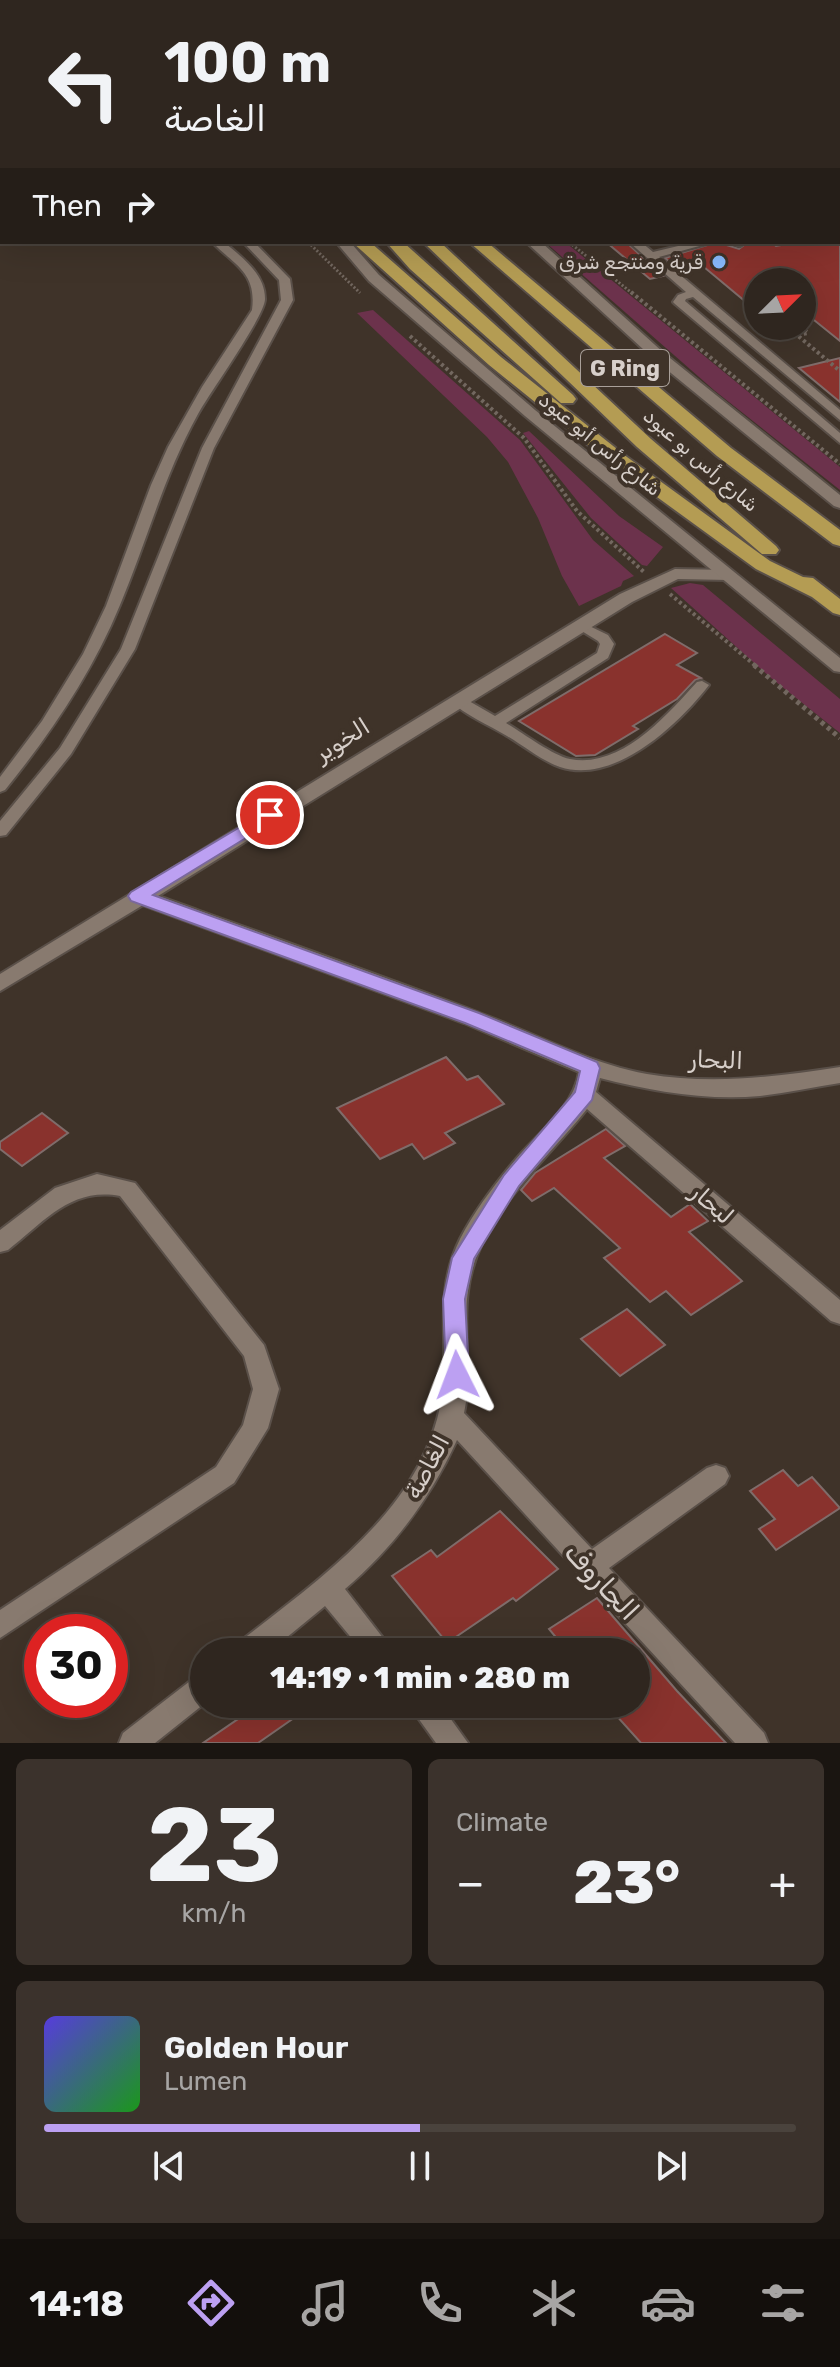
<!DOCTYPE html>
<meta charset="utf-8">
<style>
:root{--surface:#2f261f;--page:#3b322c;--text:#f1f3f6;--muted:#a7a5a4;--line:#4a433d;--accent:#bca0f2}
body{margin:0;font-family:Rubik,"Noto Naskh Arabic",sans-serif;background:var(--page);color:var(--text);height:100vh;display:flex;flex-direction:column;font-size:30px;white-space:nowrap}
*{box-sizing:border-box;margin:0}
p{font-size:26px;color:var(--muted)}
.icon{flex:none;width:44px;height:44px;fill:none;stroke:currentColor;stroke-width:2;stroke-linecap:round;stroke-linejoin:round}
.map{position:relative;height:1743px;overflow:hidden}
.drawer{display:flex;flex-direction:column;gap:16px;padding:16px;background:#1a1511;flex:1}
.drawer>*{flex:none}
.top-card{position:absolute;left:0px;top:0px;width:840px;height:244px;box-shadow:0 8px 32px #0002,0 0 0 2px var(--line);background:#2f261f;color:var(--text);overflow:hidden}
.needle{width:52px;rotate:66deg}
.fabs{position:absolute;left:744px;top:268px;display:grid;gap:16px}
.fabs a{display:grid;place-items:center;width:72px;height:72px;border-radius:50%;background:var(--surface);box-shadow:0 8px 32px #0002,0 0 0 2px var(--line);font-size:40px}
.speed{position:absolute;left:24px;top:1614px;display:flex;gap:16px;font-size:40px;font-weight:700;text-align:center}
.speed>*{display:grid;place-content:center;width:104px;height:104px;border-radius:50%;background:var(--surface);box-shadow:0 8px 32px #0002,0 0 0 2px var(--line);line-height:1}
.speed .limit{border:12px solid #d22;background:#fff;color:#111}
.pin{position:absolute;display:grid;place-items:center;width:68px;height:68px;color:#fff;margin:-34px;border:4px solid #fff;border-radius:50%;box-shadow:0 2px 8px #0007}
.me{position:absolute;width:88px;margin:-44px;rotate:357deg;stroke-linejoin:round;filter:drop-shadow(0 0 6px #0008)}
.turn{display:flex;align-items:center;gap:28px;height:168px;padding:0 32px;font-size:36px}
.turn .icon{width:104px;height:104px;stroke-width:2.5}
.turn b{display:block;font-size:56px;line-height:68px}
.then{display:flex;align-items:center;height:76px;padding:0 32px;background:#0003;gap:16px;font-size:30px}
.big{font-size:60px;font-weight:800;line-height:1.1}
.drawer .tile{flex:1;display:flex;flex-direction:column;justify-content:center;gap:12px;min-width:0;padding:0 28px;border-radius:12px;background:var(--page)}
.drawer .dial{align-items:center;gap:0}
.dial b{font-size:104px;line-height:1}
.song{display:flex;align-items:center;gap:24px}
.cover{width:96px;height:96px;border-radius:12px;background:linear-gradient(135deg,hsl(250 70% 55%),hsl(120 70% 35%))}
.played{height:8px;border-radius:4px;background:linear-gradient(90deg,var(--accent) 50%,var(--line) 50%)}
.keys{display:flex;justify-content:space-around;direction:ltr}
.heat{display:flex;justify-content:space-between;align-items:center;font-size:44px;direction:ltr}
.drawer .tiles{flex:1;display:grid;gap:16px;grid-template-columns:1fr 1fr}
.tile:last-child{grid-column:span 2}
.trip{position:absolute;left:190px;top:1638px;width:460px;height:80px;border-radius:40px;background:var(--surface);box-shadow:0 8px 32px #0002,0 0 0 2px var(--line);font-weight:800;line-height:80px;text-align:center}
.tab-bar{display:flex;height:128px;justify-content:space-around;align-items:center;background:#130f0c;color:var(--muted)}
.tab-bar .icon{width:56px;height:56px}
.tab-bar .current{color:var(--accent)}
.tab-bar b{font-size:36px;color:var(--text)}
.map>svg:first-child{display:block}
</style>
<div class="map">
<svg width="840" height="1743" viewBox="0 0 840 1743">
<rect width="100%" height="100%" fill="#3f3329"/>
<path fill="#6c324c" d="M 545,242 L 565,242 L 840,467 L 840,490 L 715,391 Z
M 373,310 L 520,440 L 593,540 L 634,576 L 623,581 L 621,586 L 579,606 L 562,576 L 538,518 L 508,462 L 487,437 L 357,313 Z
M 529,431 L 619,516 L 663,547 L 647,566 L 642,565 L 591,518 L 523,433 Z
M 690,583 L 703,585 L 840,699 L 840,733 L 771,678 L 671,588 Z"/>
<path fill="#89322d" stroke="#7f6c6a" stroke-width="2" d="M 606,242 L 626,242 L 663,276 L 650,279 Z
M 717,242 L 739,249 L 748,242 L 771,242 L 776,246 L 798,242 L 840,242 L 840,341 L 814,320 L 810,321 L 802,315 L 802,282 L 758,282 L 758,312 L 704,267 L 681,272 L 665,258 Z
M 840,358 L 840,402 L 799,368 Z
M 665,634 L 697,653 L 677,665 L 701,678 L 695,680 L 677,699 L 633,726 L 638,729 L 595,755 L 576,756 L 519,721 Z
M 446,1057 L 467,1080 L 478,1076 L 504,1104 L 445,1133 L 455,1143 L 424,1159 L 412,1144 L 380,1159 L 337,1108 Z
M 42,1113 L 68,1133 L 22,1166 L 0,1149 L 0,1142 Z
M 606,1129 L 625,1146 L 604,1158 L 671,1217 L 690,1204 L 708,1221 L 689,1232 L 742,1281 L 691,1315 L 666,1291 L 650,1302 L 604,1258 L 620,1248 L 554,1188 L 532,1201 L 521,1190 L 535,1173 Z
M 627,1309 L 665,1345 L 620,1376 L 581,1339 Z
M 783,1470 L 798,1486 L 812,1477 L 840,1508 L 776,1550 L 759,1529 L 775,1519 L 750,1491 Z
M 500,1511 L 558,1569 L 516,1601 L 513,1598 L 447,1643 L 392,1576 L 431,1550 L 437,1557 Z
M 597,1598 L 677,1691 L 726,1743 L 641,1743 L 606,1704 L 636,1704 L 636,1652 L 568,1652 L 549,1629 Z
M 260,1704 L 314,1704 L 258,1743 L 203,1743 Z"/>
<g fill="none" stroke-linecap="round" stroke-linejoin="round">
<g stroke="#5a5049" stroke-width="4">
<path id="lane" d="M 838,87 L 840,87 L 840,93 L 838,93 Z
M 838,106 L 840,106 L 840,112 L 838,112 Z
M 0,116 L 2,116 L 2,122 L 0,122 Z
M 0,128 L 2,128 L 2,134 L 0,134 Z
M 212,242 L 224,242 C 241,257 265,273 265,299 C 265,316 210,392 198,414 C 164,475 147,541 120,605 C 92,673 51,733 5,790 L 0,792 L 0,777 L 42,721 L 83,654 L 106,606 L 151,485 L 168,447 L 202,387 L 252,310 C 257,272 234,265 212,242 Z
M 243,242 L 254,242 L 290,279 L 293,300 L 214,448 L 135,649 L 71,754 L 6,835 L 0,836 L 0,821 L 60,748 L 121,649 L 202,448 L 281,300 L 279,280 Z
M 629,242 L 641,242 L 653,252 L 695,242 L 714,242 L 659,257 L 840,410 L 840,420 L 693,297 L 686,299 L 685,301 L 840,433 L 840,443 L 675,304 L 673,302 L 678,295 L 686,292 Z
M 726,242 L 745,242 L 745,243 L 740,246 Z
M 579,621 L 608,635 L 614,644 L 608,658 L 506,723 C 523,733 552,755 570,759 C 621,769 667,715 697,682 L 702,681 L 709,685 C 679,724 615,785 560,767 C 542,761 524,746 507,736 C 489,725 464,715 450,700 L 457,696 L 462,697 L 495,716 L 597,653 L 600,644 L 598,641 L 572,625 Z"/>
</g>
<g stroke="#5a5049" stroke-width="4">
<path id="street" d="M 594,0 L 606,0 L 608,2 L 596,2 Z
M 675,569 L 729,570 L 737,575 L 729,580 L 678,579 L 632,602 L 158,896 C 264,934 371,972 477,1012 C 534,1033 587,1063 647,1074 C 713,1085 775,1077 840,1067 L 840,1083 C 813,1087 787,1093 760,1096 C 707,1101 651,1091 600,1078 L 596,1092 L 840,1300 L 840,1324 L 831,1321 L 587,1109 C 543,1165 477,1216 468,1291 C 462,1331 473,1372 464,1413 L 592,1549 L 707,1468 L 716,1465 L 725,1468 L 729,1476 L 725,1484 L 609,1568 L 764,1733 L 768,1743 L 735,1743 L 457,1440 C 430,1499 394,1547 345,1589 L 394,1652 L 363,1652 L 325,1606 L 269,1652 L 234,1652 L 238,1643 C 318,1580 423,1509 441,1401 C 451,1343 432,1296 460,1239 C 475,1210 495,1184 516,1159 C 538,1133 574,1107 579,1072 L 464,1023 L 143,905 L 0,991 L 0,974 L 620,594 Z
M 97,1174 L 135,1183 L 264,1345 L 279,1389 L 268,1428 L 234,1483 L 0,1638 L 0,1610 L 216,1467 L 243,1425 L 253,1389 L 244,1356 L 120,1196 C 71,1187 45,1221 8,1250 L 0,1252 L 0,1230 L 55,1188 Z
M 204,1674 L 204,1704 L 155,1743 L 119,1743 L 123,1733 L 194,1678 Z
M 408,1704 L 440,1704 L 468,1743 L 436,1743 Z"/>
</g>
<g stroke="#5a5049" stroke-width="4">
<path id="secondary" d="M 336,242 L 350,242 L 379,275 L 535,410 L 840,658 L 840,672 L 834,671 L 525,416 L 369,281 Z
M 526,242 L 541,242 L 665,354 L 840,495 L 840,508 L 834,506 L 655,360 Z"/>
</g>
<g stroke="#5a5049" stroke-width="4">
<path id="highway" d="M 163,0 L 177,0 L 178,2 L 164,2 Z
M 208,0 L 222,0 L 224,2 L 210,2 Z
M 244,0 L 258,0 L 260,2 L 246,2 Z
M 283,0 L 297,0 L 299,2 L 285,2 Z
M 352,242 L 370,242 L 501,357 L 627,457 L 770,561 L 803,577 L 813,578 L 840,599 L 840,615 L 833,613 L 812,597 L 756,569 L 613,465 L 489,365 Z
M 386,242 L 403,242 L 573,395 L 576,399 L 573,403 L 561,403 L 410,269 Z
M 423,242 L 440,242 L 651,439 L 776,546 L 779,550 L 776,554 L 762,554 L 637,447 Z
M 469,242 L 487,242 L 731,448 L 840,530 L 840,546 L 833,544 L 717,456 Z"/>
</g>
<path stroke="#72675f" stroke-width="3" stroke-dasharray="2 2" stroke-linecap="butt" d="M 426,0 L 429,2
M 308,242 L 360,293
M 569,242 L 633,294"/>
<path stroke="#72675f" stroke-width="4" stroke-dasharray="3 3" stroke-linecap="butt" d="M 631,292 L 840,464
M 800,326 L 808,333 L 797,335 L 840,371
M 410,336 L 524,438 L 577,511 L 644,572
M 670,594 L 757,667"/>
<path stroke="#72675f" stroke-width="5" stroke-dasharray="4 4" stroke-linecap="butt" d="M 754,665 L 840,738"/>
<use href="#lane" fill="#887a6f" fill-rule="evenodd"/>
<use href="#street" fill="#887a6f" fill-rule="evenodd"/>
<use href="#secondary" fill="#887a6f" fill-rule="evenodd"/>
<use href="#highway" fill="#b49c53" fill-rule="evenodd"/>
</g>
<path fill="#bca0f2" stroke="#7a689d" stroke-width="2" d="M 270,809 L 277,811 L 279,815 L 277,819 L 153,895 L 479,1013 L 597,1062 L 600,1068 L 592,1100 L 519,1186 L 474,1259 L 465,1299 L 469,1375 L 465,1382 L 457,1385 L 449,1382 L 446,1375 L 443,1299 L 452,1258 L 504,1175 L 575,1092 L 580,1071 L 465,1023 L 131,901 L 128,896 L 131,892 Z"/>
<circle fill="#88bafc" stroke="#3f3329" stroke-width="3" cx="719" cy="262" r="8"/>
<g text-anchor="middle" stroke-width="8" stroke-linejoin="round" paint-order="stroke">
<g font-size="20" fill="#d7cfca" stroke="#3f3329" text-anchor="end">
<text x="703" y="269">قرية ومنتجع شرق</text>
</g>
<g font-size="20" fill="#d7cfca" stroke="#3f3329">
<text transform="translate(600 444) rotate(39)" y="7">شارع رأس أبو عبود</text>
<text transform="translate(701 460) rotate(41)" y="7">شارع رأس بو عبود</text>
</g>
<rect fill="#3f3329" stroke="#a9a09a" stroke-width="2" x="581" y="350" width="88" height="36" rx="6"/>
<g font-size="22" font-weight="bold" fill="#d7cfca">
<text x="625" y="376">G Ring</text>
</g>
<g font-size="24" fill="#d7cfca" stroke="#3f3329">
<text transform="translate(342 740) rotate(-32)" y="8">الخوير</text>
<text transform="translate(716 1060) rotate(2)" y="8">البحار</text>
<text transform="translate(712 1204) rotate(41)" y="8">لبحار</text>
<text transform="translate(427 1467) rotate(-62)" y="8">الغاصة</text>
</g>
<g font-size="28" fill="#d7cfca" stroke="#3f3329">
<text transform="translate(602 1581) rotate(47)" y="10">الجاروف</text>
</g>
</g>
</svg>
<div class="fabs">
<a><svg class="needle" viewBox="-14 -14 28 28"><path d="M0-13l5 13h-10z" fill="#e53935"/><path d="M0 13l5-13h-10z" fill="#a7a5a4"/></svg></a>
</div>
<div class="speed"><div class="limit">30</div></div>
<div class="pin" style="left:270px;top:815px;background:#d93025"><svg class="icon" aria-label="arrive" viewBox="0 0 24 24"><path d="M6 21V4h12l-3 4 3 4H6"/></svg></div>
<svg class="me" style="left:457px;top:1375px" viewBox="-20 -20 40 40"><path d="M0-17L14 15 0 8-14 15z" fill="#bca0f2" stroke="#fff" stroke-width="4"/></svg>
<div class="trip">14:19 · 1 min · 280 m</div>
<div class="top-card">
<div class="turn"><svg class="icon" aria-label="left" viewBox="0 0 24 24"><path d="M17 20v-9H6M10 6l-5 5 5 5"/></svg><div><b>100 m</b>الغاصة</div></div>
<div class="then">Then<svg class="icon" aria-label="right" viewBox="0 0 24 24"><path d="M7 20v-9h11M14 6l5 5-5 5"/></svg></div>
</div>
</div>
<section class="drawer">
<div class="tiles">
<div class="tile dial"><b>23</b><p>km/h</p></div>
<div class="tile"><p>Climate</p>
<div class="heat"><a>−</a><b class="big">23°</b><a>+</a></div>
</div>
<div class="tile">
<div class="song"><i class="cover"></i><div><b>Golden Hour</b><p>Lumen</p></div></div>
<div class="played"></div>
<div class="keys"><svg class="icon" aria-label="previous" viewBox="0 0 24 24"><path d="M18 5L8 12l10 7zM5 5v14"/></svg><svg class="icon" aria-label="pause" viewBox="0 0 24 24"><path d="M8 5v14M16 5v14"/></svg><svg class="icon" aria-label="next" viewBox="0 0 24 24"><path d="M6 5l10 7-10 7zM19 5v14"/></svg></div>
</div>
</div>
</section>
<nav class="tab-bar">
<b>14:18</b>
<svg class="icon current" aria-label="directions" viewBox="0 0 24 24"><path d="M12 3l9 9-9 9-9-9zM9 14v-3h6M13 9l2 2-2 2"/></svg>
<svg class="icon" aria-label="music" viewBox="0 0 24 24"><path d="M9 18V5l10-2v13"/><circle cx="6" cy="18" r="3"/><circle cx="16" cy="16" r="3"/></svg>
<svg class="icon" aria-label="phone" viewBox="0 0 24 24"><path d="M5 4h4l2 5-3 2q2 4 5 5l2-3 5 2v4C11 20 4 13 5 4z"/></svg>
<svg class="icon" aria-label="climate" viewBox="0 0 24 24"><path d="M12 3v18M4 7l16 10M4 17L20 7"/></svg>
<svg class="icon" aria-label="car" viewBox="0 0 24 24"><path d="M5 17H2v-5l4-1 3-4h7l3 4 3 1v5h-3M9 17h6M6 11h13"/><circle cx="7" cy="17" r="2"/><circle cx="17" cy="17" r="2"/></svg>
<svg class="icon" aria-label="filters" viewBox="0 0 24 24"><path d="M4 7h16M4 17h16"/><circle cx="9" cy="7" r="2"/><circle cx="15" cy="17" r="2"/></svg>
</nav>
